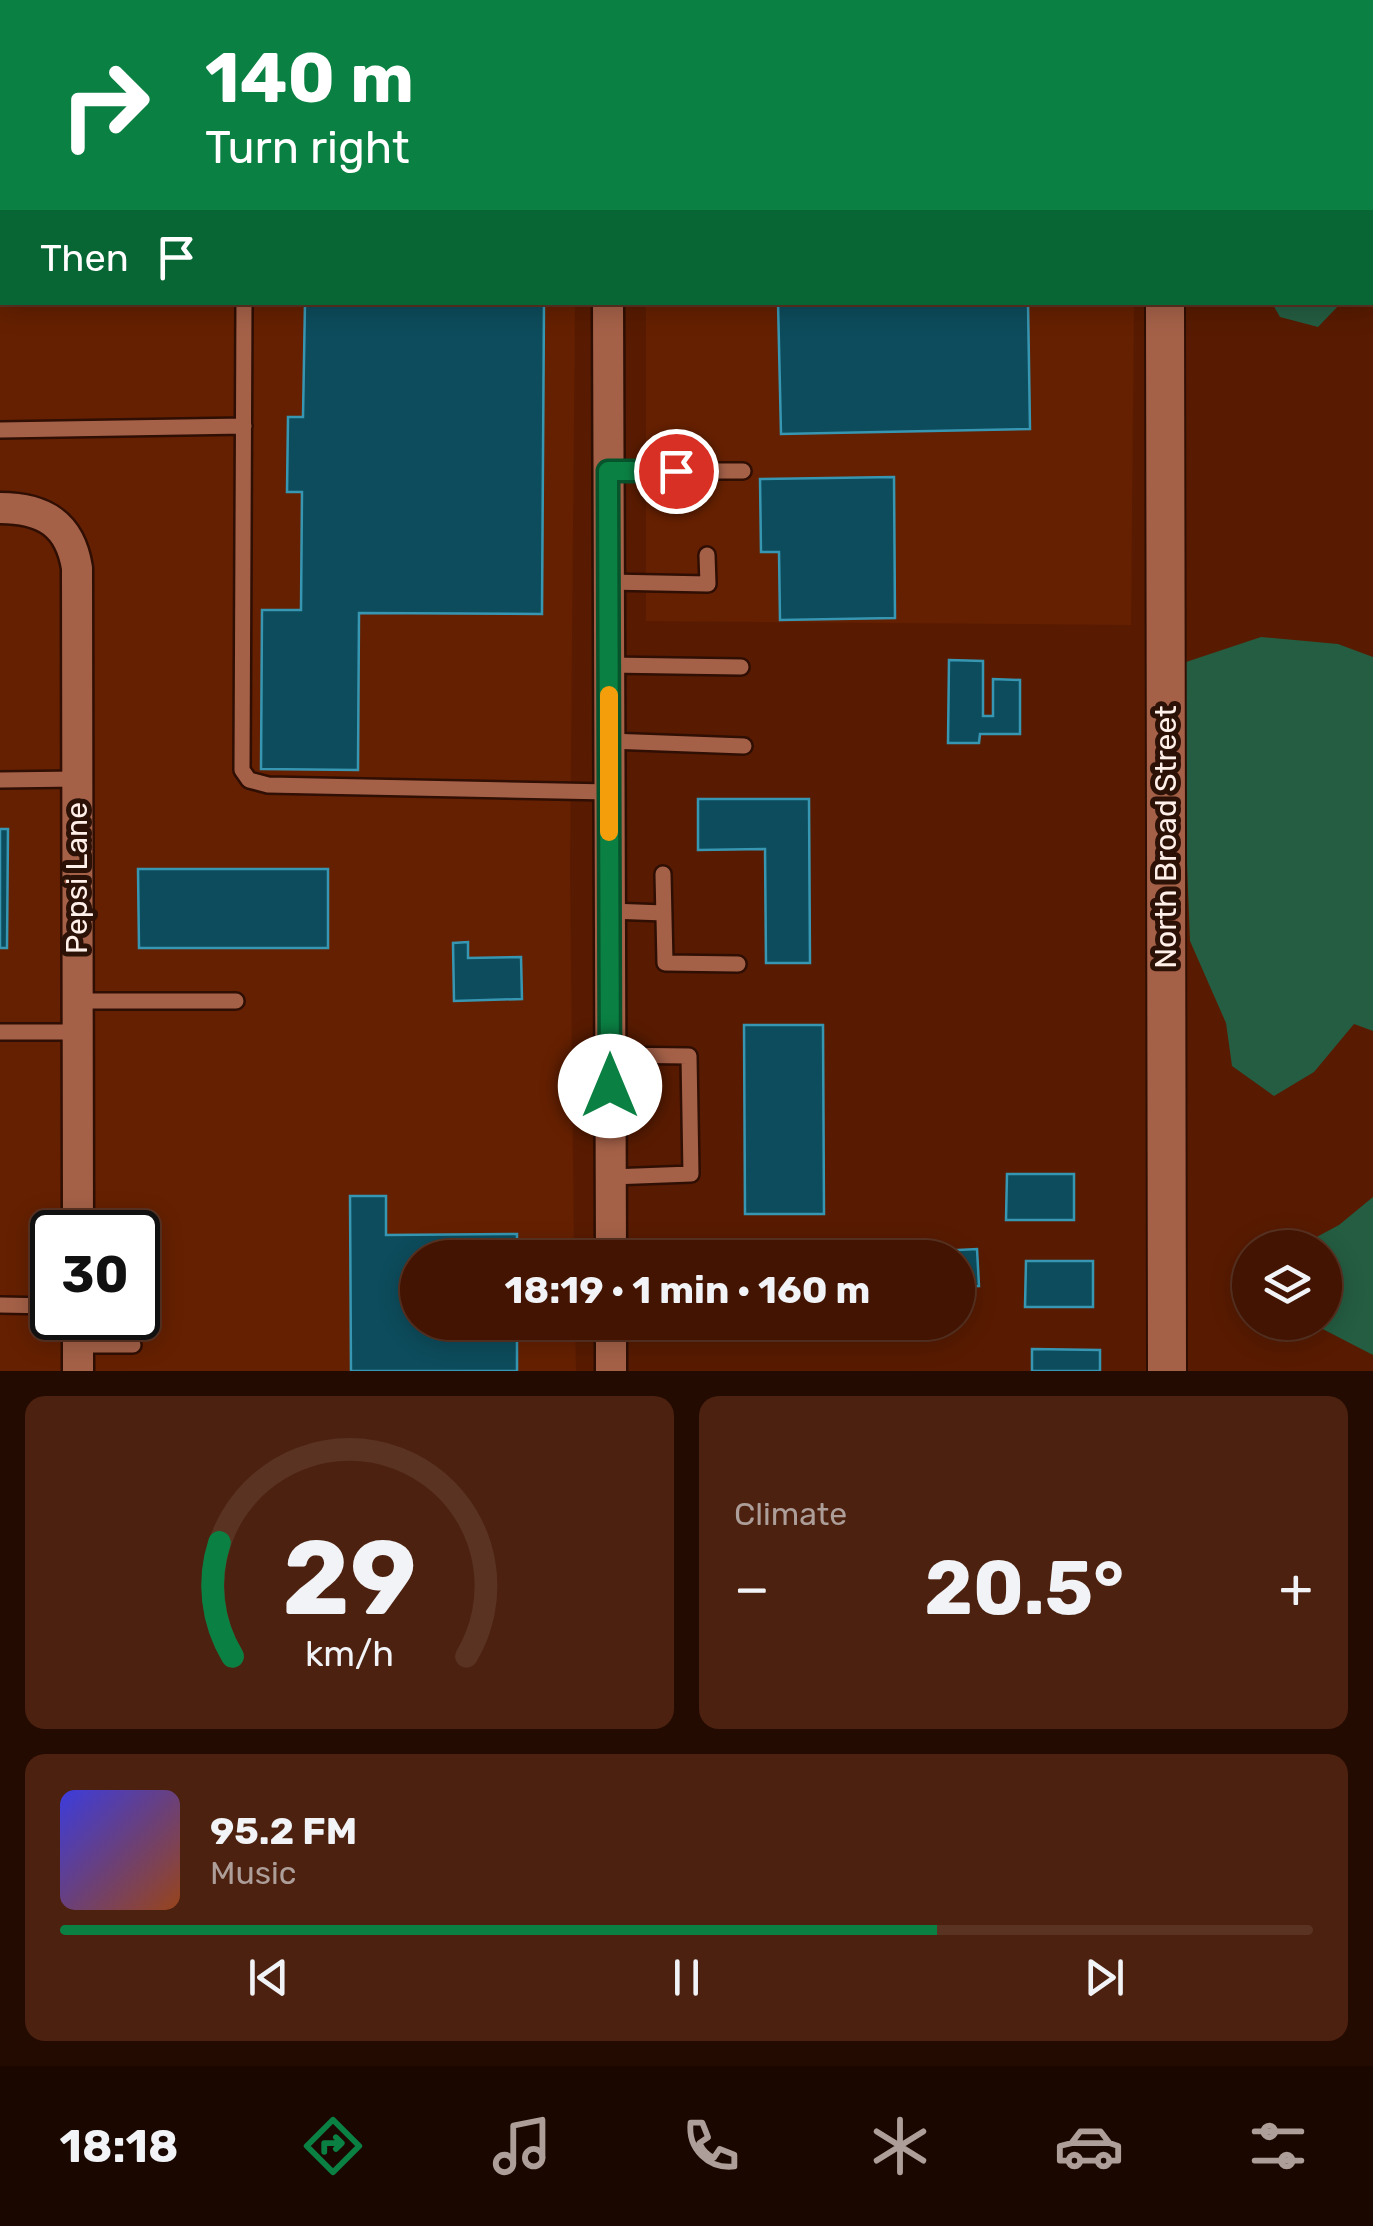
<!DOCTYPE html>
<meta charset="utf-8">
<style>
:root{--surface:#421401;--page:#4c2110;--text:#f1f3f6;--muted:#ae9e99;--line:#5a3323;--accent:#0b8043}
body{margin:0;font-family:Rubik,sans-serif;background:var(--page);color:var(--text);height:100vh;display:flex;flex-direction:column;font-size:38px;white-space:nowrap}
*{box-sizing:border-box;margin:0}
p{font-size:32px;color:var(--muted)}
.icon{flex:none;width:55px;height:55px;fill:none;stroke:currentColor;stroke-width:2;stroke-linecap:round;stroke-linejoin:round}
.map{position:relative;height:1371px;overflow:hidden}
.side{display:flex;flex-direction:column;gap:25px;padding:25px;background:#240b01;flex:1}
.side>*{flex:none}
.guide{position:absolute;left:0px;top:0px;width:1375px;height:305px;box-shadow:0 5px 25px #0003,0 0 0 2px var(--line);background:#0b8043;color:#fff;overflow:hidden}
.controls{position:absolute;left:1232px;top:1230px;display:grid;gap:20px}
.controls a{display:grid;place-items:center;width:110px;height:110px;border-radius:50%;background:var(--surface);box-shadow:0 5px 25px #0003,0 0 0 2px var(--line);font-size:50px}
.speed{position:absolute;left:30px;top:1210px;display:flex;gap:20px;font-size:50px;font-weight:700;text-align:center}
.speed>*{display:grid;place-content:center;width:130px;height:130px;border-radius:50%;background:var(--surface);box-shadow:0 5px 25px #0003,0 0 0 2px var(--line);line-height:1}
.speed .limit{border:5px solid #111;border-radius:15px;background:#fff;color:#111}
.pin{position:absolute;display:grid;place-items:center;width:85px;height:85px;color:#fff;margin:-42px;border:5px solid #fff;border-radius:50%;box-shadow:0 2px 10px #0007}
.me{position:absolute;width:110px;margin:-55px;rotate:0deg;stroke-linejoin:round;filter:drop-shadow(0 0 8px #0008)}
.turn{display:flex;align-items:center;gap:35px;height:210px;padding:0 40px;font-size:45px}
.turn .icon{width:130px;height:130px;stroke-width:2.5}
.turn b{display:block;font-size:70px;line-height:85px}
.then{display:flex;align-items:center;height:95px;padding:0 40px;background:#0003;gap:20px;font-size:38px}
.big{font-size:75px;font-weight:700;line-height:1.1}
.side .tile{flex:1;display:flex;flex-direction:column;justify-content:center;gap:15px;min-width:0;padding:0 35px;border-radius:20px;background:var(--page)}
.side .dial{align-items:center;gap:0}
.dial svg{height:260px;overflow:visible;fill:none;stroke:var(--line);stroke-width:7;stroke-linecap:round;text-anchor:middle}
.dial text{fill:var(--text);stroke:none}
.song{display:flex;align-items:center;gap:30px}
.cover{width:120px;height:120px;border-radius:15px;background:linear-gradient(135deg,hsl(240 70% 55%),hsl(20 70% 35%))}
.played{height:10px;border-radius:5px;background:linear-gradient(90deg,var(--accent) 70%,var(--line) 70%)}
.keys{display:flex;justify-content:space-around;direction:ltr}
.heat{display:flex;justify-content:space-between;align-items:center;font-size:55px;direction:ltr}
.side .tiles{flex:1;display:grid;gap:25px;grid-template-columns:1fr 1fr}
.tile:last-child{grid-column:span 2}
.trip{position:absolute;left:400px;top:1240px;width:575px;height:100px;border-radius:50px;background:var(--surface);box-shadow:0 5px 25px #0003,0 0 0 2px var(--line);font-weight:700;line-height:100px;text-align:center}
.dock{display:flex;height:160px;justify-content:space-around;align-items:center;background:#1a0800;color:var(--muted)}
.dock .icon{width:70px;height:70px}
.dock .active{color:var(--accent)}
.dock b{font-size:45px;color:var(--text)}
.map>svg:first-child{display:block}
</style>
<div class="map">
<svg width="1373" height="1371" viewBox="0 0 1373 1371">
<rect width="100%" height="100%" fill="#581b01"/>
<path fill="#652001" fill-rule="evenodd" d="M 0,0 L 577,0 L 2,2 L 2,302 L 575,303 L 570,869 L 574,1257 L 418,1258 L 418,1322 L 575,1323 L 576,1371 L 0,1371 ZM 52,1232 L 138,1232 L 138,1318 L 52,1318 Z
M 646,0 L 1136,0 L 646,2 Z
M 646,303 L 1134,303 L 1131,625 L 646,621 Z"/>
<path fill="#245d42" d="M 1272,303 L 1341,303 L 1318,327 L 1280,317 Z
M 1261,637 L 1338,644 L 1373,657 L 1373,1031 L 1354,1024 L 1314,1072 L 1274,1096 L 1232,1066 L 1226,1023 L 1190,941 L 1181,711 L 1186,662 Z
M 1373,1197 L 1373,1355 L 1311,1323 L 1325,1322 L 1325,1248 L 1298,1247 L 1339,1225 Z"/>
<path fill="#0d4c5c" stroke="#3797b3" stroke-width="2.5" d="M 273,0 L 534,0 L 273,2 Z
M 700,0 L 949,0 L 949,2 L 700,2 Z
M 305,302 L 544,302 L 542,614 L 359,613 L 358,770 L 261,769 L 262,610 L 301,610 L 302,492 L 287,492 L 288,417 L 303,417 Z
M 778,302 L 1028,302 L 1030,429 L 781,434 Z
M 894,477 L 895,618 L 780,620 L 779,552 L 761,552 L 760,479 Z
M 949,660 L 983,661 L 983,716 L 993,716 L 993,679 L 1020,680 L 1020,734 L 980,734 L 979,743 L 948,743 Z
M 698,799 L 809,799 L 810,963 L 766,963 L 765,849 L 698,850 Z
M 0,829 L 8,829 L 7,948 L 0,948 Z
M 138,869 L 328,869 L 328,948 L 139,948 Z
M 468,942 L 468,958 L 521,957 L 522,999 L 454,1001 L 453,943 Z
M 744,1025 L 823,1025 L 824,1214 L 745,1214 Z
M 1007,1174 L 1074,1174 L 1074,1220 L 1006,1220 Z
M 350,1196 L 386,1196 L 386,1235 L 517,1234 L 517,1258 L 418,1258 L 418,1322 L 517,1322 L 517,1371 L 351,1371 Z
M 977,1249 L 979,1286 L 958,1287 L 958,1258 L 939,1258 L 939,1251 Z
M 1026,1261 L 1093,1261 L 1093,1307 L 1025,1307 Z
M 1032,1349 L 1100,1350 L 1100,1371 L 1032,1371 Z"/>
<g fill="none" stroke-linecap="round" stroke-linejoin="round">
<g stroke="#2f0e03" stroke-width="20">
<path id="service" d="M 246,2 L 246,0
M 244,302 L 242,770 L 249,780 L 268,785 L 609,792
M 0,430 L 244,426
M 608,471 L 743,471
M 609,582 L 708,584 L 707,555
M 609,665 L 741,667
M 609,741 L 744,746
M 0,780 L 77,779
M 663,874 L 665,963 L 738,964
M 610,911 L 664,913
M 77,1001 L 236,1001
M 0,1032 L 77,1032
M 610,1055 L 689,1056 L 691,1174 L 611,1177
M 0,1305 L 52,1306
M 78,1345 L 133,1345"/>
</g>
<g stroke="#2f0e03" stroke-width="35">
<path id="minor" d="M 607,0 L 607,2
M 608,302 L 611,1258
M 0,508 C 44,508 70,524 77,568 L 78,1232
M 78,1318 L 78,1371
M 611,1322 L 611,1371"/>
</g>
<g stroke="#2f0e03" stroke-width="42">
<path id="tertiary" d="M 1165,0 L 1165,2
M 1165,302 L 1167,1371"/>
</g>
<use href="#service" stroke="#a56148" stroke-width="15"/>
<use href="#minor" stroke="#a56148" stroke-width="30"/>
<use href="#tertiary" stroke="#a56148" stroke-width="38"/>
</g>
<g fill="none" stroke-linecap="round" stroke-linejoin="round">
<g stroke="#07532c" stroke-width="25">
<path id="route" d="M 610,1086 L 608,471 L 676,471"/>
</g>
<use href="#route" stroke="#0b8043" stroke-width="18"/>
<path stroke="#f59e0b" stroke-width="18" d="M 609,695 L 609,832"/>
</g>
<g text-anchor="middle" stroke-width="10" stroke-linejoin="round" paint-order="stroke">
<g font-size="30" fill="#ffefe9" stroke="#2c1107">
<text transform="translate(1166 837) rotate(-90)" y="10">North Broad Street</text>
<text transform="translate(77 878) rotate(-90)" y="10">Pepsi Lane</text>
</g>
</g>
</svg>
<div class="controls">
<a><svg class="icon" aria-label="layers" viewBox="0 0 24 24"><path d="M12 4l9 5-9 5-9-5zM3 14l9 5 9-5"/></svg></a>
</div>
<div class="speed"><div class="limit">30</div></div>
<div class="pin" style="left:676px;top:471px;background:#d93025"><svg class="icon" aria-label="arrive" viewBox="0 0 24 24"><path d="M6 21V4h12l-3 4 3 4H6"/></svg></div>
<svg class="me" style="left:610px;top:1086px" viewBox="-20 -20 40 40"><circle r="19" fill="#fff"/><path d="M0-13L10 11 0 6-10 11z" fill="#0b8043"/></svg>
<div class="trip">18:19 · 1 min · 160 m</div>
<div class="guide">
<div class="turn"><svg class="icon" aria-label="right" viewBox="0 0 24 24"><path d="M7 20v-9h11M14 6l5 5-5 5"/></svg><div><b>140 m</b>Turn right</div></div>
<div class="then">Then<svg class="icon" aria-label="arrive" viewBox="0 0 24 24"><path d="M6 21V4h12l-3 4 3 4H6"/></svg></div>
</div>
</div>
<section class="side">
<div class="tiles">
<div class="tile dial"><svg viewBox="0 0 100 80">
<path d="M14 69A42 42 0 1 1 86 69"/>
<path d="M14 69A42 42 0 0 1 10 34" stroke="#0b8043"/>
<text x="50" y="56" font-size="32" font-weight="700">29</text>
<text x="50" y="72" font-size="11">km/h</text>
</svg></div>
<div class="tile"><p>Climate</p>
<div class="heat"><a>−</a><b class="big">20.5°</b><a>+</a></div>
</div>
<div class="tile">
<div class="song"><i class="cover"></i><div><b>95.2 FM</b><p>Music</p></div></div>
<div class="played"></div>
<div class="keys"><svg class="icon" aria-label="previous" viewBox="0 0 24 24"><path d="M18 5L8 12l10 7zM5 5v14"/></svg><svg class="icon" aria-label="pause" viewBox="0 0 24 24"><path d="M8 5v14M16 5v14"/></svg><svg class="icon" aria-label="next" viewBox="0 0 24 24"><path d="M6 5l10 7-10 7zM19 5v14"/></svg></div>
</div>
</div>
</section>
<nav class="dock">
<b>18:18</b>
<svg class="icon active" aria-label="directions" viewBox="0 0 24 24"><path d="M12 3l9 9-9 9-9-9zM9 14v-3h6M13 9l2 2-2 2"/></svg>
<svg class="icon" aria-label="music" viewBox="0 0 24 24"><path d="M9 18V5l10-2v13"/><circle cx="6" cy="18" r="3"/><circle cx="16" cy="16" r="3"/></svg>
<svg class="icon" aria-label="phone" viewBox="0 0 24 24"><path d="M5 4h4l2 5-3 2q2 4 5 5l2-3 5 2v4C11 20 4 13 5 4z"/></svg>
<svg class="icon" aria-label="climate" viewBox="0 0 24 24"><path d="M12 3v18M4 7l16 10M4 17L20 7"/></svg>
<svg class="icon" aria-label="car" viewBox="0 0 24 24"><path d="M5 17H2v-5l4-1 3-4h7l3 4 3 1v5h-3M9 17h6M6 11h13"/><circle cx="7" cy="17" r="2"/><circle cx="17" cy="17" r="2"/></svg>
<svg class="icon" aria-label="filters" viewBox="0 0 24 24"><path d="M4 7h16M4 17h16"/><circle cx="9" cy="7" r="2"/><circle cx="15" cy="17" r="2"/></svg>
</nav>
